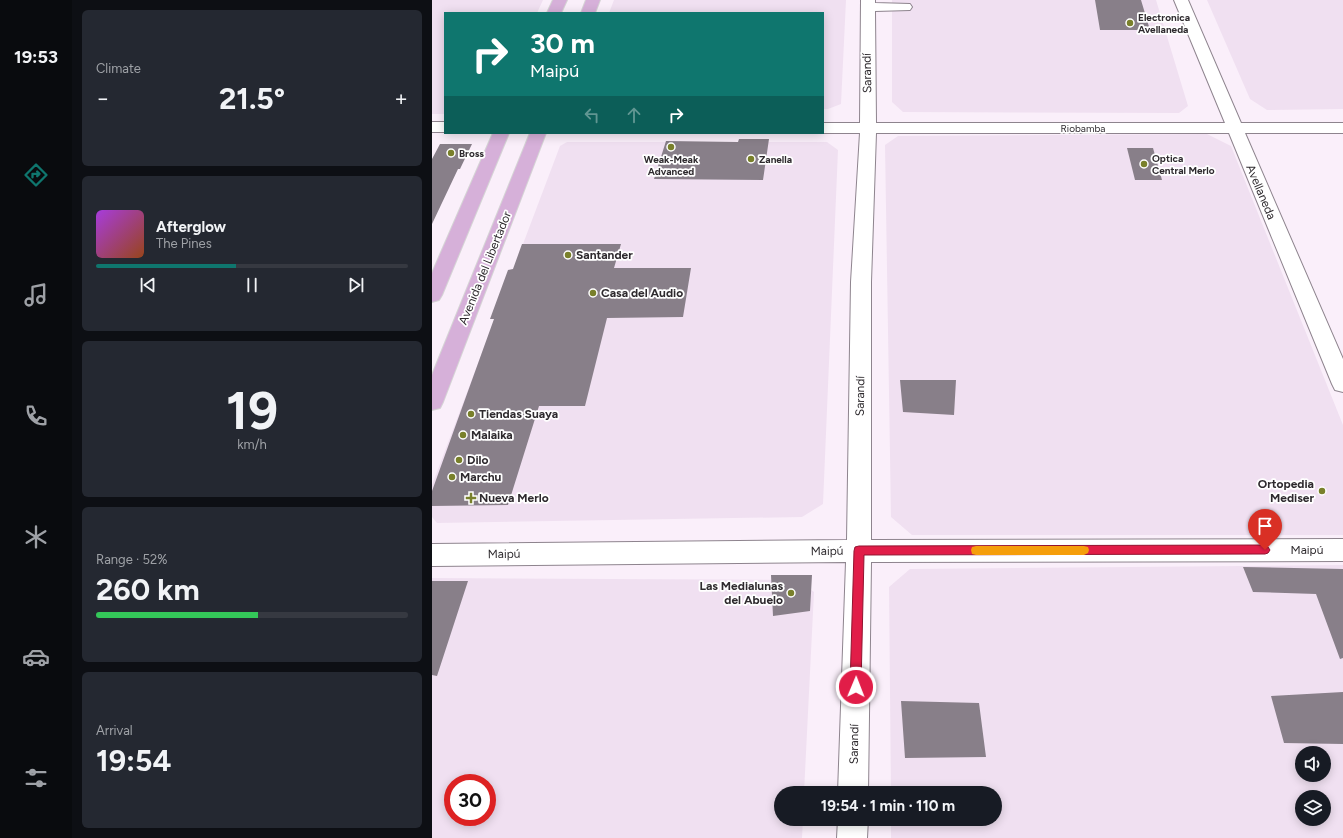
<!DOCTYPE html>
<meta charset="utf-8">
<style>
:root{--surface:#171b24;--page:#242831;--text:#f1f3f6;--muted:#9ea1a6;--line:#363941;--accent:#0f766e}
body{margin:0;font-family:Figtree,sans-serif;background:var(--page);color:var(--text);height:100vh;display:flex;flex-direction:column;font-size:15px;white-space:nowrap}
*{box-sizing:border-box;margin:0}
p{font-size:13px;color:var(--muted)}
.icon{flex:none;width:22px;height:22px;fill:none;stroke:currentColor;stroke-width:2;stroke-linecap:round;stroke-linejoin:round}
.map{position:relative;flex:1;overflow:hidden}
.sheet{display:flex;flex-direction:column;gap:10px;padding:10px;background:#0d0f14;width:360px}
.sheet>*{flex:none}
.hud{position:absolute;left:12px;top:12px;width:380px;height:122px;border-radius:0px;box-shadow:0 2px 10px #0003;background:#0f766e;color:#fff;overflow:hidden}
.controls{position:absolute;left:863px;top:746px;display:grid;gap:8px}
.controls a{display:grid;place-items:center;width:36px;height:36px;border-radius:50%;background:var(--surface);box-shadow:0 2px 10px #0003;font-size:20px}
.speed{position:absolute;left:12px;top:774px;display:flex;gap:8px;font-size:20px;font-weight:700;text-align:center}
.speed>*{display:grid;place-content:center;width:52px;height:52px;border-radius:50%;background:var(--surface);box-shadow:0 2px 10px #0003;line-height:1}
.speed .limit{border:6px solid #d22;background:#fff;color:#111}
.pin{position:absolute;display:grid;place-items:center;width:34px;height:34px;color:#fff;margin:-41px -17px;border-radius:50% 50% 50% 0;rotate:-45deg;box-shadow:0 0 4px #0007}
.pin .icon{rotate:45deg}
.me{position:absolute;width:44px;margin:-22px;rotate:1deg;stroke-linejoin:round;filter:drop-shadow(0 0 3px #0008)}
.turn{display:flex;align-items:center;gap:14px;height:84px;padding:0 20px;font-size:18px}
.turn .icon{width:52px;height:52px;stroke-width:2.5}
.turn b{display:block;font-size:28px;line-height:34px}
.lanes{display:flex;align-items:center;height:38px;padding:0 20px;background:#0003;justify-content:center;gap:20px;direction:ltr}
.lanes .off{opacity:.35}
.big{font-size:30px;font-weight:700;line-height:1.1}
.sheet .tile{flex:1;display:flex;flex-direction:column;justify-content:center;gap:6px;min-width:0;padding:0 14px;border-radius:6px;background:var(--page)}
.sheet .dial{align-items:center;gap:0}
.dial b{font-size:52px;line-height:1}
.song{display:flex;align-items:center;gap:12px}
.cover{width:48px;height:48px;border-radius:6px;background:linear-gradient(135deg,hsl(280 70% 55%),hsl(20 70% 35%))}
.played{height:4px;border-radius:2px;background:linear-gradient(90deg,var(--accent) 45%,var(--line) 45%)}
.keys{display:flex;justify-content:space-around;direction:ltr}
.heat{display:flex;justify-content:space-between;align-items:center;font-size:22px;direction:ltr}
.charge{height:6px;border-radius:3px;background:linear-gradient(90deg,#34c759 52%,var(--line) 0)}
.trip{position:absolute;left:342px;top:786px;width:228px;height:40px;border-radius:20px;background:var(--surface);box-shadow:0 2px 10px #0003;font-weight:700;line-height:40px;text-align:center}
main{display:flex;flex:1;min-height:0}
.menu{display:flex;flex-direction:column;width:72px;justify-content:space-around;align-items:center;background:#090b0e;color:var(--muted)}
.menu .icon{width:28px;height:28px}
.menu .active{color:var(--accent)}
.menu b{font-size:18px;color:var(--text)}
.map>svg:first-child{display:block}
</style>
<main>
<nav class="menu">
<b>19:53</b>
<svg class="icon active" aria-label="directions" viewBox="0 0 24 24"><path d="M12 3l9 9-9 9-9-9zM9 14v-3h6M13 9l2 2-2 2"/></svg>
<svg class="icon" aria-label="music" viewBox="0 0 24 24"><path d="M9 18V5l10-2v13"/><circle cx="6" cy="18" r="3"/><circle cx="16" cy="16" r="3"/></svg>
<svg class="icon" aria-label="phone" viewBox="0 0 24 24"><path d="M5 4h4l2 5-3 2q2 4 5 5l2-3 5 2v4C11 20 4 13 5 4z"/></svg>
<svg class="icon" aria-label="climate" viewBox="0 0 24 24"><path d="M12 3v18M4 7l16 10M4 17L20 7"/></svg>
<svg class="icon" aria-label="car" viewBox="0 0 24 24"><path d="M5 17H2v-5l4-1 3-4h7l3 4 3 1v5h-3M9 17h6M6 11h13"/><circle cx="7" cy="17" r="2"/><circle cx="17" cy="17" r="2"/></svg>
<svg class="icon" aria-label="filters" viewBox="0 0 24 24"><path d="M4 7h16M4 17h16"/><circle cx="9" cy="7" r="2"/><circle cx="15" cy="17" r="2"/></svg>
</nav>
<section class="sheet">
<div class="tile"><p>Climate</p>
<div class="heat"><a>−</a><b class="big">21.5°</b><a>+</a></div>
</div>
<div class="tile">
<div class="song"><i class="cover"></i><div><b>Afterglow</b><p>The Pines</p></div></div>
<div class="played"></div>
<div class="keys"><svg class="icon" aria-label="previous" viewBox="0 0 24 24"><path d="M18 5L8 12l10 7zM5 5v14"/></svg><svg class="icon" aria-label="pause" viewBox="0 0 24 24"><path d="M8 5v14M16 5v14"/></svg><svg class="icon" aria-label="next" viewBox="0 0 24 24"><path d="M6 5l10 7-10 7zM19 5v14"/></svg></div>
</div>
<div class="tile dial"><b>19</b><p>km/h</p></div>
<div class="tile"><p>Range · 52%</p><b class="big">260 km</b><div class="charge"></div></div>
<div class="tile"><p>Arrival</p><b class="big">19:54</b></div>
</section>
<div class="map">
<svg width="911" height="838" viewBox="0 0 911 838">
<rect width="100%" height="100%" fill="#faeffa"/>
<path fill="#f0e0f1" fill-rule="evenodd" d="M 0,0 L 111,0 L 105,13 L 13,13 L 13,114 L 0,114 Z
M 182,0 L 414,0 L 409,104 L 396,109 L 391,109 L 391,13 L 177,13 Z
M 460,0 L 724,0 L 756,106 L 747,113 L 471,112 L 460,102 Z
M 775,0 L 911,0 L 911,109 L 835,110 L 818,99 Z
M 775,134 L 799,146 L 911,425 L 911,535 L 480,535 L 459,517 L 453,145 L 466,136 Z
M 135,142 L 395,142 L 406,150 L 391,504 L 370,517 L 5,523 L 0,517 L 0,485 L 128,146 Z
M 911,565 L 911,838 L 459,838 L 459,819 L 563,819 L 563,793 L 459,793 L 457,587 L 478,569 ZM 870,753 L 892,753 L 892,775 L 870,775 ZM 870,797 L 892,797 L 892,819 L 870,819 Z
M 0,578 L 365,580 L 382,592 L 372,793 L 349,793 L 349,819 L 371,819 L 370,838 L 0,838 ZM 21,783 L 55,783 L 55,817 L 21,817 Z"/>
<path fill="#887f89" d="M 663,0 L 709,0 L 718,30 L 668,30 Z
M 307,139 L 337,139 L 331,180 L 222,179 L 234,141 L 306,142 Z
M 8,144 L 40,144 L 28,169 L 26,169 L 0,224 L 0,159 Z
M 695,148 L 721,148 L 730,180 L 703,180 Z
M 90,244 L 189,244 L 182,268 L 259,268 L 251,317 L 175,318 L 153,406 L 107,406 L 76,505 L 0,506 L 0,491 L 62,319 L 58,319 L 76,270 L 81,269 Z
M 468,380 L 524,380 L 522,415 L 471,412 Z
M 811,567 L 911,569 L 911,658 L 908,659 L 884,594 L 821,592 Z
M 339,575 L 380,575 L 378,611 L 341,616 Z
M 0,581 L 36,581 L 5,676 L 0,675 Z
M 911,692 L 911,744 L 852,743 L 839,696 Z
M 469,701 L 547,703 L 554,757 L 473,758 Z"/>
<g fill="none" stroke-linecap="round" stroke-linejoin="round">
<g stroke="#8e848e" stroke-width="2">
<path id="minor" d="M 429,0 L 443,0 L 443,3 L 478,4 L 480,7 L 478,10 L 443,11 L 444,123 L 793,123 L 742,0 L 756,0 L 809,123 L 911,123 L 911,133 L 813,133 L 911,359 L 911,392 L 903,390 L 900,384 L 797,133 L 444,133 L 439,282 L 439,540 L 911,539 L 911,561 L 439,562 L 436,793 L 406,793 L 414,562 L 0,566 L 0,544 L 415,540 L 419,282 L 428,133 L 391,133 L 391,123 L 428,123 Z
M 0,122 L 13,122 L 13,132 L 0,132 Z
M 406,819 L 436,819 L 435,838 L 405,838 Z"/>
</g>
<g stroke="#d5d4d5" stroke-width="2">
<path id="major" d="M 121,0 L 135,0 L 129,13 L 115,13 Z
M 154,0 L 168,0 L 163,13 L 149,13 Z
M 61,133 L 77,133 L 10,295 L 7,300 L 0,302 L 0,273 Z
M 98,133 L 114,133 L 11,402 L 8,408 L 0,410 L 0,375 Z"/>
</g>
<use href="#minor" fill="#fff" fill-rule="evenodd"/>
<use href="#major" fill="#d6b0d9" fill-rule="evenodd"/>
</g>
<path fill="#e11d48" stroke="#92132f" d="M 833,545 L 836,547 L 838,550 L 836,553 L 833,554 L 432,555 L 429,687 L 428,691 L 424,692 L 420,691 L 418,687 L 422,551 L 423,547 L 427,546 Z"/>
<path fill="#f59e0b" d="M 544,546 L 652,546 L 656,547 L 657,550 L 656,553 L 652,555 L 544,555 L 540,554 L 539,550 L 540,547 Z"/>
<g fill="#79802b" stroke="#fff" stroke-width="1.5">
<circle cx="698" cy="23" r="4"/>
<circle cx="239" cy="147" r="4"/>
<circle cx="19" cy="153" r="4"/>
<circle cx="319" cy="159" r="4"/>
<circle cx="712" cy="164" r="4"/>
<circle cx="136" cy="255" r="4"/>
<circle cx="161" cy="293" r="4"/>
<circle cx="39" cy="414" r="4"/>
<circle cx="31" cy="435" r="4"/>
<circle cx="27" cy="460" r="4"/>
<circle cx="20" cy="477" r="4"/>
<circle cx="890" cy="491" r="4"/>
<path d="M37 492h4v4h4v4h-4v4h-4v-4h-4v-4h4z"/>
<circle cx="359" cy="593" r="4"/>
</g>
<g text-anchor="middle" stroke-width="3.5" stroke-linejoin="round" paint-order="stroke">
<g font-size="10" font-weight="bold" fill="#2e2a2e" stroke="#fff" text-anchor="start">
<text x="706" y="21">Electronica<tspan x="706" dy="12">Avellaneda</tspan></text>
<text x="27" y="157">Bross</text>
<text x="720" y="162">Optica<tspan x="720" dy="12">Central Merlo</tspan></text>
<text x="239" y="163" text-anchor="middle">Weak-Meak<tspan x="239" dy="12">Advanced</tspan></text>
<text x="327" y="163">Zanella</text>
</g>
<g font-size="10" fill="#2e2a2e" stroke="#fff">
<text x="651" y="132">Riobamba</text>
</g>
<g font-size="12" fill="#2e2a2e" stroke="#fff">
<text transform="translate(435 73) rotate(-91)" y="4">Sarandí</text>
<text transform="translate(829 192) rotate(67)" y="4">Avellaneda</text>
<text transform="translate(53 268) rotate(-68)" y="4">Avenida del Libertador</text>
<text transform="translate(428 396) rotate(-89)" y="4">Sarandí</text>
<text x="875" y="554">Maipú</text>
<text transform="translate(395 551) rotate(-1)" y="4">Maipú</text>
<text transform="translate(72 554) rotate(-1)" y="4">Maipú</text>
<text transform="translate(422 744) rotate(-89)" y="4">Sarandí</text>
</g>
<g font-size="12" font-weight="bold" fill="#2e2a2e" stroke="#fff" text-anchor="start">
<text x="144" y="259">Santander</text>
<text x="169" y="297">Casa del Audio</text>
<text x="47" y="418">Tiendas Suaya</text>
<text x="39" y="439">Malaika</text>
<text x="35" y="464">Dilo</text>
<text x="28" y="481">Marchu</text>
<text x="882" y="488" text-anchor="end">Ortopedia<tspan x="882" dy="14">Mediser</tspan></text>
<text x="47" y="502">Nueva Merlo</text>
<text x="351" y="590" text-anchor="end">Las Medialunas<tspan x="351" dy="14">del Abuelo</tspan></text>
</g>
</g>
</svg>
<div class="controls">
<a><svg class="icon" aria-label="sound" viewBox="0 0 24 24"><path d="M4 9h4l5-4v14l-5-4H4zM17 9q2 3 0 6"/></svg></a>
<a><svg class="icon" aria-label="layers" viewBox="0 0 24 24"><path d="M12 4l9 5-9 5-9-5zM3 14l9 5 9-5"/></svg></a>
</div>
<div class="speed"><div class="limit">30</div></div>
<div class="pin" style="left:833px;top:550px;background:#d93025"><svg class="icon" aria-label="arrive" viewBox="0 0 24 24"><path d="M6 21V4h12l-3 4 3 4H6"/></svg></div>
<svg class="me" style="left:424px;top:687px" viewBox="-20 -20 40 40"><circle r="17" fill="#e11d48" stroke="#fff" stroke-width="3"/><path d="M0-11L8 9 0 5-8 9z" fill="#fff"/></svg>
<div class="trip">19:54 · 1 min · 110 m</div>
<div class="hud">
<div class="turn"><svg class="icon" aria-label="right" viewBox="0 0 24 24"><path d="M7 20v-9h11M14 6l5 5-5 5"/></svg><div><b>30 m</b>Maipú</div></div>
<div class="lanes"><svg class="icon off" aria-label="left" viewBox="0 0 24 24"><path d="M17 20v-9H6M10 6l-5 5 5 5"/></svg><svg class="icon off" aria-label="ahead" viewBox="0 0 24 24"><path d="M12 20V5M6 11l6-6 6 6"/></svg><svg class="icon" aria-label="right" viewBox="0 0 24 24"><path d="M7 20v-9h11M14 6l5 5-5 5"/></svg></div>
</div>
</div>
</main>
